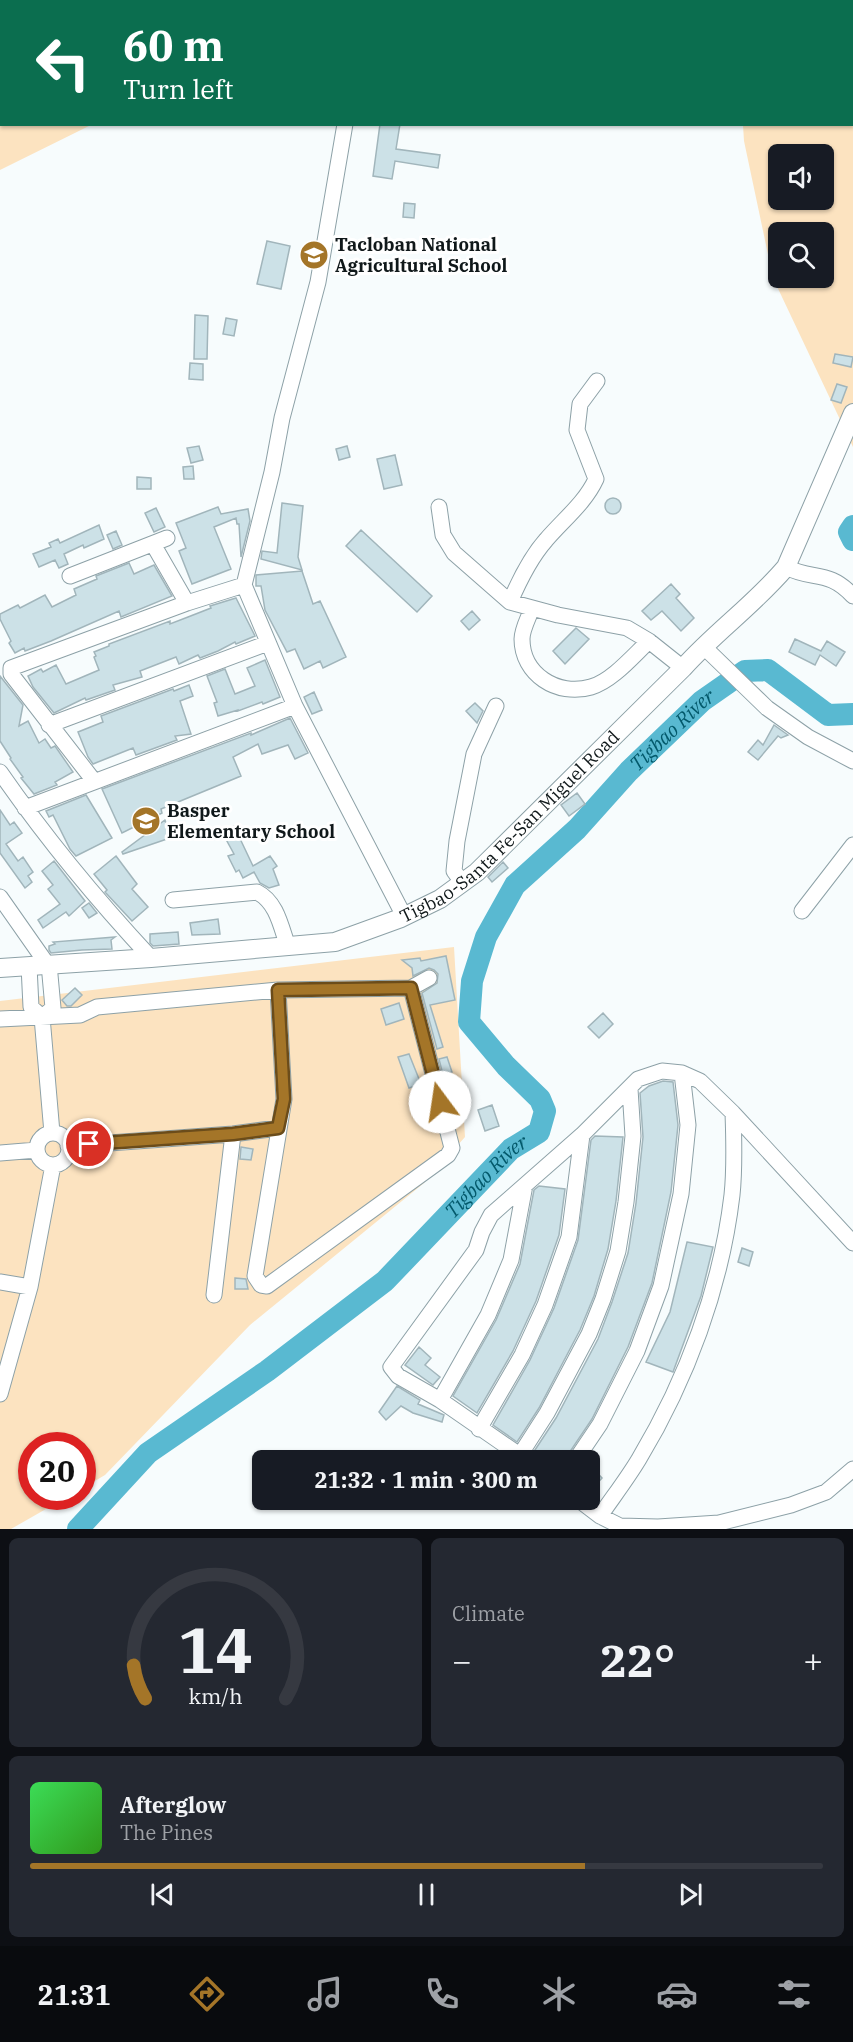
<!DOCTYPE html>
<meta charset="utf-8">
<style>
:root{--surface:#171b24;--page:#242831;--text:#f1f3f6;--muted:#9ea1a6;--line:#363941;--accent:#a47528}
body{margin:0;font-family:"IBM Plex Serif",serif;background:var(--page);color:var(--text);height:100vh;display:flex;flex-direction:column;font-size:22px;white-space:nowrap}
*{box-sizing:border-box;margin:0}
p{font-size:20px;color:var(--muted)}
.icon{flex:none;width:33px;height:33px;fill:none;stroke:currentColor;stroke-width:2;stroke-linecap:round;stroke-linejoin:round}
.map{position:relative;height:1529px;overflow:hidden}
.details{display:flex;flex-direction:column;gap:9px;padding:9px;background:#0d0f14;flex:1}
.details>*{flex:none}
.guide{position:absolute;left:0px;top:0px;width:854px;height:126px;box-shadow:0 2px 4px #0004;background:#0b6e4f;color:#fff;overflow:hidden}
.tools{position:absolute;left:768px;top:144px;display:grid;gap:12px}
.tools a{display:grid;place-items:center;width:66px;height:66px;border-radius:9px;background:var(--surface);box-shadow:0 2px 4px #0004;font-size:30px}
.speed{position:absolute;left:18px;top:1432px;display:flex;gap:12px;font-size:30px;font-weight:700;text-align:center}
.speed>*{display:grid;place-content:center;width:78px;height:78px;border-radius:50%;background:var(--surface);box-shadow:0 2px 4px #0004;line-height:1}
.speed .limit{border:9px solid #d22;background:#fff;color:#111}
.pin{position:absolute;display:grid;place-items:center;width:51px;height:51px;color:#fff;margin:-26px;border:3px solid #fff;border-radius:50%;box-shadow:0 2px 6px #0007}
.me{position:absolute;width:66px;margin:-33px;rotate:346deg;stroke-linejoin:round;filter:drop-shadow(0 0 4px #0008)}
.turn{display:flex;align-items:center;gap:21px;height:126px;padding:0 24px;font-size:27px}
.turn .icon{width:78px;height:78px;stroke-width:2.5}
.turn b{display:block;font-size:42px;line-height:51px}
.big{font-size:45px;font-weight:700;line-height:1.1}
.details .tile{flex:1;display:flex;flex-direction:column;justify-content:center;gap:9px;min-width:0;padding:0 21px;border-radius:9px;background:var(--page)}
.details .dial{align-items:center;gap:0}
.dial svg{height:156px;overflow:visible;fill:none;stroke:var(--line);stroke-width:7;stroke-linecap:round;text-anchor:middle}
.dial text{fill:var(--text);stroke:none}
.song{display:flex;align-items:center;gap:18px}
.cover{width:72px;height:72px;border-radius:9px;background:linear-gradient(135deg,hsl(130 70% 55%),hsl(110 70% 35%))}
.played{height:6px;border-radius:3px;background:linear-gradient(90deg,var(--accent) 70%,var(--line) 70%)}
.keys{display:flex;justify-content:space-around;direction:ltr}
.heat{display:flex;justify-content:space-between;align-items:center;font-size:33px;direction:ltr}
.details .tiles{flex:1;display:grid;gap:9px;grid-template-columns:1fr 1fr}
.tile:last-child{grid-column:span 2}
.trip{position:absolute;left:252px;top:1450px;width:348px;height:60px;border-radius:9px;background:var(--surface);box-shadow:0 2px 4px #0004;font-weight:700;line-height:60px;text-align:center}
.dock{display:flex;height:96px;justify-content:space-around;align-items:center;background:#090b0e;color:var(--muted)}
.dock .icon{width:42px;height:42px}
.dock .current{color:var(--accent)}
.dock b{font-size:27px;color:var(--text)}
.map>svg:first-child{display:block}
</style>
<div class="map">
<svg width="853" height="1529" viewBox="0 0 853 1529">
<rect width="100%" height="100%" fill="#f7fcfd"/>
<path fill="#fce3c0" fill-rule="evenodd" d="M 0,0 L 209,0 L 210,1 L 2,2 L 2,124 L 91,125 L 0,170 Z
M 766,0 L 853,0 L 853,447 L 773,278 L 744,141 L 743,125 L 852,124 L 852,2 L 765,1 ZM 778,154 L 824,154 L 824,200 L 778,200 ZM 778,232 L 824,232 L 824,278 L 778,278 Z
M 454,947 L 465,1137 L 424,1183 L 250,1325 L 105,1475 L 83,1488 L 82,1446 L 32,1446 L 32,1497 L 67,1497 L 11,1529 L 0,1529 L 0,1001 Z"/>
<g fill="none" stroke-linecap="round" stroke-linejoin="round">
<g stroke="#59b9d1" stroke-width="22">
<path d="M 853,526 L 849,532 L 853,540"/>
<path id="s1" d="M 78,1529 L 148,1453 L 267,1371 L 385,1281 L 511,1149 L 539,1132 L 545,1111 L 540,1099 L 506,1066 L 469,1022 L 472,981 L 486,937 L 515,885 L 577,829 L 629,771 L 702,701 L 745,671 L 768,670 L 828,715 L 853,714"/>
</g>
</g>
<path fill="#cce1e7" stroke="#a1b5bb" stroke-width="1.5" d="M 380,124 L 400,124 L 396,149 L 440,155 L 438,168 L 395,161 L 392,179 L 373,176 Z
M 404,203 L 415,204 L 414,218 L 403,217 Z
M 267,241 L 290,246 L 281,289 L 257,284 Z
M 195,315 L 208,316 L 207,359 L 194,359 Z
M 226,318 L 237,320 L 234,336 L 223,334 Z
M 835,354 L 853,357 L 851,367 L 833,363 Z
M 190,363 L 203,364 L 203,380 L 189,379 Z
M 837,384 L 847,387 L 841,403 L 831,400 Z
M 199,446 L 203,460 L 191,463 L 187,448 Z
M 347,446 L 350,457 L 339,460 L 336,449 Z
M 395,455 L 402,485 L 384,489 L 377,459 Z
M 193,466 L 194,479 L 184,479 L 183,467 Z
M 137,477 L 151,478 L 151,489 L 137,489 Z
M605 506a8 8 0 1 1 16 0a8 8 0 1 1-16 0Z
M 282,503 L 303,506 L 298,557 L 302,570 L 261,559 L 262,551 L 277,553 Z
M 218,507 L 221,514 L 248,509 L 250,521 L 241,557 L 239,524 L 237,524 L 236,518 L 214,527 L 231,569 L 192,584 L 179,551 L 186,548 L 176,523 Z
M 156,508 L 165,527 L 154,532 L 145,513 Z
M 99,525 L 104,539 L 84,548 L 83,545 L 64,554 L 68,564 L 59,568 L 55,560 L 39,567 L 33,554 L 51,547 L 49,543 L 58,539 L 60,543 Z
M 361,530 L 432,596 L 417,612 L 346,546 Z
M 116,531 L 122,545 L 113,549 L 107,535 Z
M 129,563 L 134,574 L 154,565 L 172,596 L 121,617 L 119,611 L 51,641 L 25,651 L 24,648 L 15,653 L 9,643 L 11,641 L 0,619 L 0,614 L 18,605 L 20,608 L 45,595 L 52,607 L 76,595 L 74,589 L 97,579 L 96,576 Z
M 302,571 L 313,604 L 320,601 L 346,657 L 323,668 L 320,661 L 304,669 L 295,649 L 287,652 L 265,610 L 261,586 L 256,586 L 256,575 Z
M 671,584 L 680,594 L 676,598 L 694,618 L 681,631 L 662,611 L 651,620 L 642,611 Z
M 236,598 L 255,636 L 236,644 L 235,642 L 218,651 L 200,658 L 198,655 L 179,664 L 176,657 L 140,671 L 142,677 L 113,685 L 115,690 L 86,700 L 85,698 L 54,713 L 33,687 L 28,676 L 41,669 L 43,672 L 56,665 L 66,684 L 99,670 L 94,657 L 96,656 L 94,652 L 109,646 L 109,644 L 170,621 L 170,624 L 188,617 L 211,608 L 210,606 Z
M 472,611 L 480,620 L 469,630 L 461,621 Z
M 576,628 L 589,639 L 565,664 L 553,651 Z
M 795,639 L 821,651 L 827,641 L 845,652 L 836,666 L 820,655 L 815,665 L 789,652 Z
M 265,660 L 280,697 L 263,704 L 262,702 L 238,711 L 238,710 L 218,716 L 214,703 L 217,702 L 207,676 L 225,669 L 235,694 L 255,686 L 247,668 Z
M 0,676 L 23,705 L 19,726 L 28,721 L 39,743 L 45,739 L 51,748 L 55,746 L 73,772 L 55,782 L 57,785 L 34,794 L 21,778 L 23,777 L 10,759 L 11,758 L 0,741 Z
M 189,685 L 193,696 L 180,701 L 191,734 L 175,736 L 177,740 L 136,755 L 133,748 L 93,764 L 88,757 L 78,732 L 103,722 L 101,716 L 173,689 L 174,691 Z
M 314,692 L 322,710 L 312,714 L 304,697 Z
M 475,703 L 483,711 L 477,723 L 466,711 Z
M 290,718 L 308,753 L 295,759 L 288,745 L 262,754 L 258,744 L 233,757 L 241,776 L 161,809 L 162,813 L 122,833 L 102,789 L 251,733 L 251,735 Z
M 774,725 L 788,735 L 781,738 L 778,736 L 758,760 L 748,752 L 758,740 L 763,745 Z
M 577,793 L 585,804 L 569,816 L 561,805 Z
M 86,795 L 112,838 L 76,856 L 70,849 L 53,815 L 49,817 L 46,811 Z
M 0,810 L 10,825 L 14,822 L 22,833 L 6,844 L 18,861 L 23,857 L 33,872 L 28,876 L 32,882 L 25,888 L 0,853 Z
M 165,820 L 170,838 L 123,854 L 122,852 Z
M 234,826 L 253,866 L 270,856 L 277,866 L 273,869 L 279,885 L 269,888 L 260,883 L 254,872 L 243,878 L 239,870 L 236,872 L 228,856 L 234,854 L 222,832 Z
M 116,856 L 137,884 L 132,889 L 148,907 L 132,921 L 105,892 L 107,890 L 94,874 Z
M 54,861 L 85,901 L 69,916 L 66,912 L 43,928 L 38,920 L 60,904 L 48,889 L 53,885 L 42,871 Z
M 503,862 L 508,868 L 492,882 L 488,877 Z
M 89,903 L 97,913 L 89,918 L 82,908 Z
M 218,919 L 220,934 L 192,935 L 190,923 Z
M 178,932 L 179,944 L 153,946 L 150,943 L 150,934 Z
M 115,937 L 111,940 L 112,949 L 82,950 L 51,953 L 49,950 L 49,946 L 55,944 L 53,942 Z
M 446,956 L 455,1000 L 430,1005 L 443,1047 L 437,1049 L 422,993 L 437,983 L 438,974 L 434,970 L 429,968 L 413,976 L 412,968 L 402,960 L 420,958 L 421,961 Z
M 75,988 L 82,995 L 71,1006 L 67,1006 L 62,1000 Z
M 399,1003 L 404,1019 L 386,1025 L 381,1009 Z
M 603,1013 L 613,1024 L 599,1038 L 588,1027 Z
M 409,1054 L 421,1084 L 409,1088 L 398,1057 Z
M 447,1057 L 452,1072 L 443,1075 L 439,1059 Z
M 663,1081 L 673,1082 L 678,1125 L 671,1192 L 652,1283 L 628,1347 L 592,1419 L 567,1456 L 565,1461 L 541,1461 L 533,1453 L 556,1418 L 598,1339 L 612,1302 L 628,1253 L 636,1203 L 643,1137 L 640,1093 L 649,1086 Z
M 492,1105 L 499,1126 L 485,1131 L 478,1110 Z
M 595,1136 L 623,1137 L 616,1201 L 608,1249 L 594,1296 L 580,1330 L 539,1408 L 517,1442 L 493,1425 L 530,1360 L 554,1308 L 578,1240 L 591,1140 Z
M 241,1147 L 253,1149 L 251,1160 L 240,1159 Z
M 539,1186 L 565,1189 L 559,1235 L 536,1301 L 513,1351 L 477,1413 L 453,1396 L 496,1320 L 520,1264 L 534,1190 Z
M 687,1242 L 713,1247 L 701,1296 L 673,1372 L 646,1362 L 670,1312 Z
M 742,1248 L 753,1252 L 749,1266 L 738,1262 Z
M 235,1278 L 246,1279 L 248,1289 L 235,1289 Z
M 419,1347 L 431,1358 L 425,1365 L 440,1377 L 433,1385 L 405,1365 Z
M 397,1386 L 420,1400 L 418,1404 L 444,1415 L 442,1422 L 413,1413 L 401,1406 L 386,1420 L 379,1412 Z
M 590,1465 L 602,1478 L 590,1491 Z"/>
<g fill="none" stroke-linecap="round" stroke-linejoin="round">
<g stroke="#8da1a7" stroke-width="17">
<path id="minor" d="M 395,2 L 395,0
M 439,507 L 443,535 L 454,553 L 510,602 L 558,615 L 627,628 L 649,641 L 683,668
M 153,544 L 187,603
M 786,567 C 813,581 828,569 853,596
M 70,576 L 167,538
M 244,585 L 272,472 L 282,418 L 318,282 L 345,124
M 510,602 C 519,581 530,558 546,540 C 563,520 585,503 596,479 L 577,430 L 580,404 L 597,381
M 532,608 C 529,617 522,629 522,639 C 522,674 557,697 591,687 C 612,681 633,656 649,641
M 703,646 L 767,708 L 808,737 L 853,761
M 49,725 L 268,643
M 0,772 C 45,837 97,900 151,958
M 94,781 L 11,674 L 11,668 L 187,603 L 244,585 L 295,706 L 404,916
M 25,808 L 295,706
M 462,882 L 454,871 L 457,841 L 474,754 L 496,706
M 0,897 L 47,964
M 173,900 L 257,892 C 277,902 281,927 288,947
M 802,911 L 853,845
M 29,966 L 31,1007 L 42,1017 L 52,1133
M 278,990 L 284,1099 L 255,1276 L 261,1285 L 267,1286 L 448,1155 L 452,1148 L 411,988
M 42,1017 L 53,1008 L 49,964
M 0,1019 L 80,1015 L 97,1007 L 278,990 L 411,988 L 429,978
M37 1149a16 16 0 1 1 32 0a16 16 0 1 1-32 0Z
M 68,1146 L 233,1134 L 278,1128
M 0,1153 L 37,1150
M 0,1282 L 30,1287
M 214,1295 L 233,1134
M 0,1394 L 30,1287 L 53,1165
M 440,1400 L 488,1315 L 511,1260 L 525,1185
M 479,1429 L 522,1355 L 545,1305 L 569,1237 L 582,1135
M 520,1455 L 547,1413 L 589,1334 L 603,1299 L 618,1251 L 626,1202 L 633,1136 L 630,1089
M 528,1461 L 440,1400 L 398,1376 L 391,1367 L 476,1250 L 482,1232 L 491,1215 L 582,1135 L 638,1079 L 662,1071 L 682,1073 L 700,1081 L 733,1113 L 853,1243
M 575,1461 L 600,1424 L 637,1351 L 661,1286 L 681,1194 L 688,1125 L 682,1073
M 579,1500 L 600,1516 L 620,1526 L 658,1527 L 719,1523 L 791,1505 L 826,1492 L 853,1469
M 600,1516 C 613,1497 627,1479 639,1459 C 687,1379 721,1288 732,1195 C 735,1167 734,1140 733,1113"/>
</g>
<g stroke="#8da1a7" stroke-width="20">
<g id="major">
<path id="s2" d="M 0,968 L 151,958 L 335,942 L 401,918 L 440,899 L 477,872 L 683,668 C 715,632 755,604 786,567 L 853,413"/>
</g>
</g>
<use href="#minor" stroke="#fff" stroke-width="15"/>
<use href="#major" stroke="#fff" stroke-width="18"/>
</g>
<g fill="none" stroke-linecap="round" stroke-linejoin="round">
<g stroke="#6b4c1a" stroke-width="15">
<path id="route" d="M 89,1144 L 233,1134 L 278,1128 L 284,1099 L 278,990 L 411,988 L 440,1102"/>
</g>
<use href="#route" stroke="#a47528" stroke-width="10"/>
</g>
<defs>
<g id="school-disc" transform="scale(1.5)"><circle r="9.5" fill="#a47528" stroke="#fff"/><path d="M0-5L7-2L0 1L-7-2ZM-4 1L0 2.5L4 1V4Q0 6-4 4Z" fill="#fff"/></g>
</defs>
<g fill-rule="evenodd">
<use href="#school-disc" x="314" y="255"/>
<use href="#school-disc" x="146" y="821"/>
</g>
<g text-anchor="middle" stroke-width="6" stroke-linejoin="round" paint-order="stroke">
<g font-size="18" font-weight="bold" fill="#10181a" stroke="#fff" text-anchor="start">
<text x="335" y="251">Tacloban National<tspan x="335" dy="21">Agricultural School</tspan></text>
<text x="167" y="817">Basper<tspan x="167" dy="21">Elementary School</tspan></text>
</g>
<g font-size="18" fill="#10181a" stroke="#fff">
<text dy="6" stroke="none"><textPath href="#s2" startOffset="549">Tigbao-Santa Fe-San Miguel Road</textPath></text>
</g>
<g font-size="20" font-style="italic" fill="#03596b" stroke="#fff">
<text dy="7" stroke="none"><textPath href="#s1" startOffset="1119">Tigbao River</textPath></text>
<text dy="7" stroke="none"><textPath href="#s1" startOffset="542">Tigbao River</textPath></text>
</g>
</g>
</svg>
<div class="tools">
<a><svg class="icon" aria-label="sound" viewBox="0 0 24 24"><path d="M4 9h4l5-4v14l-5-4H4zM17 9q2 3 0 6"/></svg></a>
<a><svg class="icon" aria-label="search" viewBox="0 0 24 24"><circle cx="10" cy="10" r="6"/><path d="M15 15l6 6"/></svg></a>
</div>
<div class="speed"><div class="limit">20</div></div>
<div class="pin" style="left:89px;top:1144px;background:#d93025"><svg class="icon" aria-label="arrive" viewBox="0 0 24 24"><path d="M6 21V4h12l-3 4 3 4H6"/></svg></div>
<svg class="me" style="left:440px;top:1102px" viewBox="-20 -20 40 40"><circle r="19" fill="#fff"/><path d="M0-13L10 11 0 6-10 11z" fill="#a47528"/></svg>
<div class="trip">21:32 · 1 min · 300 m</div>
<div class="guide">
<div class="turn"><svg class="icon" aria-label="left" viewBox="0 0 24 24"><path d="M17 20v-9H6M10 6l-5 5 5 5"/></svg><div><b>60 m</b>Turn left</div></div>
</div>
</div>
<section class="details">
<div class="tiles">
<div class="tile dial"><svg viewBox="0 0 100 80">
<path d="M14 69A42 42 0 1 1 86 69"/>
<path d="M14 69A42 42 0 0 1 8 52" stroke="#a47528"/>
<text x="50" y="56" font-size="32" font-weight="700">14</text>
<text x="50" y="72" font-size="11">km/h</text>
</svg></div>
<div class="tile"><p>Climate</p>
<div class="heat"><a>−</a><b class="big">22°</b><a>+</a></div>
</div>
<div class="tile">
<div class="song"><i class="cover"></i><div><b>Afterglow</b><p>The Pines</p></div></div>
<div class="played"></div>
<div class="keys"><svg class="icon" aria-label="previous" viewBox="0 0 24 24"><path d="M18 5L8 12l10 7zM5 5v14"/></svg><svg class="icon" aria-label="pause" viewBox="0 0 24 24"><path d="M8 5v14M16 5v14"/></svg><svg class="icon" aria-label="next" viewBox="0 0 24 24"><path d="M6 5l10 7-10 7zM19 5v14"/></svg></div>
</div>
</div>
</section>
<nav class="dock">
<b>21:31</b>
<svg class="icon current" aria-label="directions" viewBox="0 0 24 24"><path d="M12 3l9 9-9 9-9-9zM9 14v-3h6M13 9l2 2-2 2"/></svg>
<svg class="icon" aria-label="music" viewBox="0 0 24 24"><path d="M9 18V5l10-2v13"/><circle cx="6" cy="18" r="3"/><circle cx="16" cy="16" r="3"/></svg>
<svg class="icon" aria-label="phone" viewBox="0 0 24 24"><path d="M5 4h4l2 5-3 2q2 4 5 5l2-3 5 2v4C11 20 4 13 5 4z"/></svg>
<svg class="icon" aria-label="climate" viewBox="0 0 24 24"><path d="M12 3v18M4 7l16 10M4 17L20 7"/></svg>
<svg class="icon" aria-label="car" viewBox="0 0 24 24"><path d="M5 17H2v-5l4-1 3-4h7l3 4 3 1v5h-3M9 17h6M6 11h13"/><circle cx="7" cy="17" r="2"/><circle cx="17" cy="17" r="2"/></svg>
<svg class="icon" aria-label="filters" viewBox="0 0 24 24"><path d="M4 7h16M4 17h16"/><circle cx="9" cy="7" r="2"/><circle cx="15" cy="17" r="2"/></svg>
</nav>
